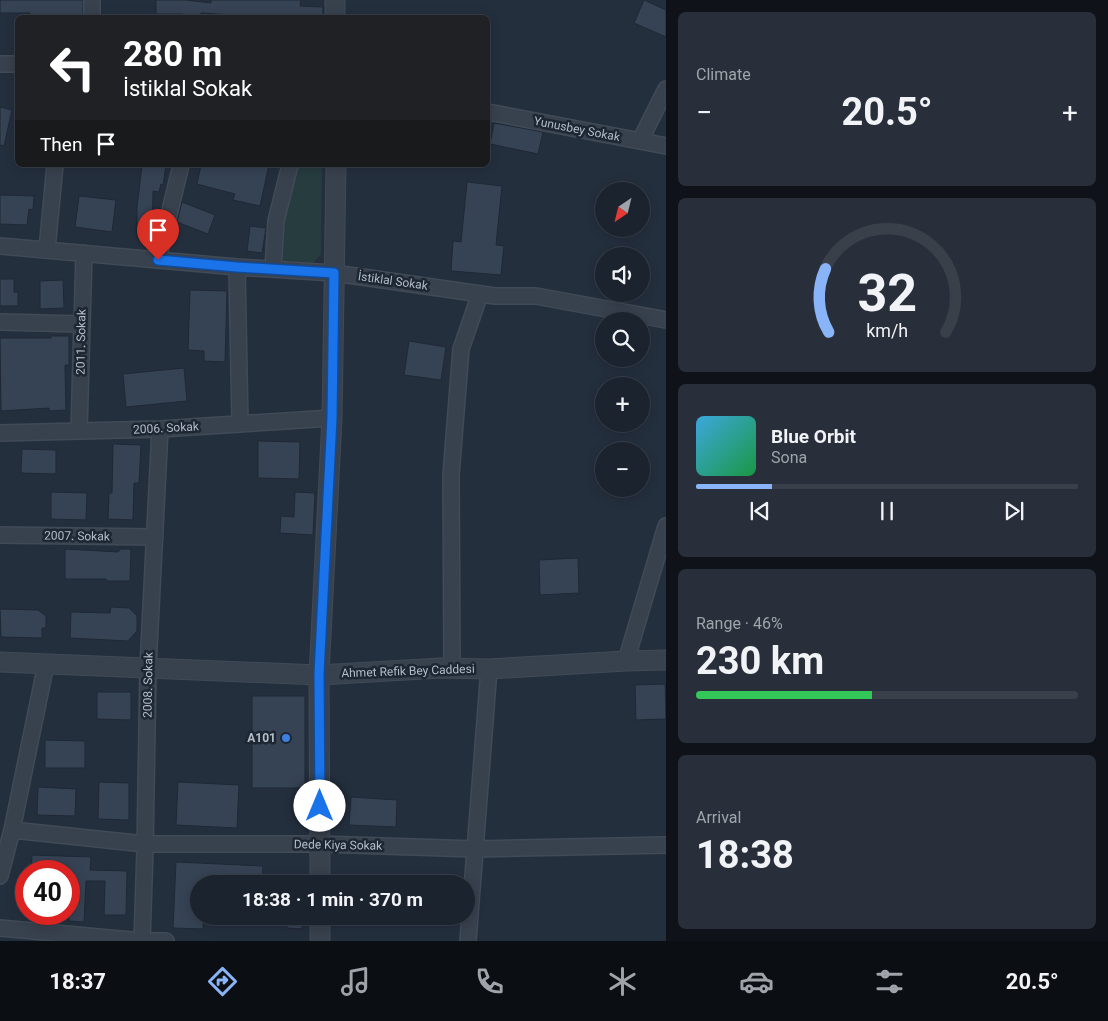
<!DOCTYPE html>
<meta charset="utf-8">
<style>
:root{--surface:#1b232e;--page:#282f3a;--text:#f1f3f6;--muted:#a0a4aa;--line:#39404a;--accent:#8ab4f8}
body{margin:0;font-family:Roboto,sans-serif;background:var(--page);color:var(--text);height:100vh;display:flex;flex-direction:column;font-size:19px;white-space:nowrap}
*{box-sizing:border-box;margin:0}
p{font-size:16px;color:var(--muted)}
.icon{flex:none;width:28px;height:28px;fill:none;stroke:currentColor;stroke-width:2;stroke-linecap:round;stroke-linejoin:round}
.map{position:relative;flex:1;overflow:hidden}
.side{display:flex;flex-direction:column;gap:12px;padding:12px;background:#0f1319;width:442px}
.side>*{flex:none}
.banner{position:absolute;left:15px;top:15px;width:475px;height:152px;border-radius:8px;box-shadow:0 2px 12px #0003,0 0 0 1px var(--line);background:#202124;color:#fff;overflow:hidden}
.needle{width:32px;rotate:215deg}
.controls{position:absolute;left:595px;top:182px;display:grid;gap:10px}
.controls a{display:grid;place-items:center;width:55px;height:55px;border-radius:50%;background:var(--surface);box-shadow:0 2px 12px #0003,0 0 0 1px var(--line);font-size:25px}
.speed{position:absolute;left:15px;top:860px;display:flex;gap:10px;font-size:25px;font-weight:700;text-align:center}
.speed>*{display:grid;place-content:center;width:65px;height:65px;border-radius:50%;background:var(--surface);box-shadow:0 2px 12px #0003,0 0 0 1px var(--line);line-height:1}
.speed .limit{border:8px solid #d22;background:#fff;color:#111}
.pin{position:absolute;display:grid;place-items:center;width:42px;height:42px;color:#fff;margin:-51px -21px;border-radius:50% 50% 50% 0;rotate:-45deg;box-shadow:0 0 5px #0007}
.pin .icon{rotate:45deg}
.me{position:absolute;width:55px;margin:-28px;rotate:0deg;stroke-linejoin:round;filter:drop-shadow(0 0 4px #0008)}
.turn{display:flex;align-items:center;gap:18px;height:105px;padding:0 25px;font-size:22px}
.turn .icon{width:65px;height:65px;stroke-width:2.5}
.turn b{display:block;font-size:35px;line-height:42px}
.then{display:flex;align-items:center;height:48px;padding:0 25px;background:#0003;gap:10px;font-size:19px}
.big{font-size:38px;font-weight:700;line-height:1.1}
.side .tile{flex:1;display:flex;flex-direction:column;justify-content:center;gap:8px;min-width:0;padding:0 18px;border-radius:8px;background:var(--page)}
.side .dial{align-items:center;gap:0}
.dial svg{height:130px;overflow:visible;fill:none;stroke:var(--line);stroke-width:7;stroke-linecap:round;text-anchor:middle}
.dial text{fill:var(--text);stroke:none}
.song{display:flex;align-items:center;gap:15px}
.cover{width:60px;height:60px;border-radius:8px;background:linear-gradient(135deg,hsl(200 70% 55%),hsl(140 70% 35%))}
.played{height:5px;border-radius:2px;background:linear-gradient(90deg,var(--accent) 20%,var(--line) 20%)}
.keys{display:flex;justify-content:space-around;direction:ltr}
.heat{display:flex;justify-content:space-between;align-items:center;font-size:28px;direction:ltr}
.charge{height:8px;border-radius:4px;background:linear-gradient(90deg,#34c759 46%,var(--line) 0)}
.trip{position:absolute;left:190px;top:875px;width:285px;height:50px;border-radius:25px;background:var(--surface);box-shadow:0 2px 12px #0003,0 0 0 1px var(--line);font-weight:700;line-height:50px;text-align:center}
.tabs{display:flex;height:80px;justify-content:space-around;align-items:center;background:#0b0e12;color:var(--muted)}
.tabs .icon{width:35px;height:35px}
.tabs .current{color:var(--accent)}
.tabs b{font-size:22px;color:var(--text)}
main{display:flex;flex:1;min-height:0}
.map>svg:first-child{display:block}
</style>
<main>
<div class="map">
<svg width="666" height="941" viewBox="0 0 666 941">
<rect width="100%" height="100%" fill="#242f3e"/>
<path fill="#263c3f" d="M 295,165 L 322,165 L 321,254 L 313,263 L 279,261 L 283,215 Z"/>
<path fill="#364354" stroke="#1f2835" d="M 0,0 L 83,0 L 83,18 L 30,18 L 30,13 L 0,13 Z
M 156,0 L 186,0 L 211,3 L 211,0 L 301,0 L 300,6 L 323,7 L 323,18 L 289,18 L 267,15 L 267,17 L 201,13 L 201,18 L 183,18 L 183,14 L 156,14 Z
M 644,0 L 666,10 L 666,37 L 634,23 Z
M 0,107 L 12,110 L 4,146 L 0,145 Z
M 494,123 L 543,132 L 538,154 L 490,144 Z
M 142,165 L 166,165 L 163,185 L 161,184 L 159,192 L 153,191 L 152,239 L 137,238 L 137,207 Z
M 201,165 L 269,165 L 260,206 L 233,200 L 235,194 L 197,184 Z
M 467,182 L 502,186 L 496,245 L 504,246 L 501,275 L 451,271 L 453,241 L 461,242 Z
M 0,195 L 34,196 L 33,210 L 29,209 L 27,225 L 0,224 Z
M 79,196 L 116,200 L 112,232 L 75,227 Z
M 182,202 L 215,215 L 208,234 L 177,222 Z
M 250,226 L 266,228 L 262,253 L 247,251 Z
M 0,279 L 14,279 L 14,292 L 18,292 L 18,306 L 0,306 Z
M 63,280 L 64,308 L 40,309 L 40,281 Z
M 190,290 L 227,291 L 225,362 L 204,361 L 204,351 L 188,350 Z
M 51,336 L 69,336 L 69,365 L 65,365 L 66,410 L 49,411 L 49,408 L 1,411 L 0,338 L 51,338 Z
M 409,341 L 446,347 L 441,380 L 404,375 Z
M 184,368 L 187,401 L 126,407 L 123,374 Z
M 258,441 L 300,442 L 299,479 L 258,478 Z
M 113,444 L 141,445 L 139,483 L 134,483 L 133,520 L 108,519 L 109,493 L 112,493 Z
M 22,449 L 56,450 L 56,474 L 21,473 Z
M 51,492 L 87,493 L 86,520 L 51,519 Z
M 295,492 L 315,493 L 313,535 L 280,533 L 281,516 L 294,517 Z
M 65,549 L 118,552 L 121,549 L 131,549 L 130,581 L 106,581 L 106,579 L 65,579 Z
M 578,558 L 579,593 L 540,595 L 539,560 Z
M 111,607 L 129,608 L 137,616 L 137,631 L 128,641 L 70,638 L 71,612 L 110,613 Z
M 0,609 L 38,610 L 46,616 L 46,628 L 42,628 L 42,638 L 1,637 Z
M 665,684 L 666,719 L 636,720 L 635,685 Z
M 97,692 L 131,692 L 131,720 L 97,719 Z
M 252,696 L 305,696 L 305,788 L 252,788 Z
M 45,740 L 85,741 L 85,768 L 45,768 Z
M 99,782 L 129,783 L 129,820 L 98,819 Z
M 178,782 L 239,785 L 237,828 L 176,825 Z
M 38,787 L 76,789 L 75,816 L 37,815 Z
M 351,797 L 397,800 L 396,827 L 349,825 Z
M 32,855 L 91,857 L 90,870 L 127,871 L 126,915 L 104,915 L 105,881 L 86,881 L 84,922 L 69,921 L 69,871 L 31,871 Z
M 176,862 L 263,866 L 262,884 L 199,884 L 199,916 L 204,916 L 203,929 L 173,928 Z
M 287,916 L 302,916 L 302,929 L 287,928 Z"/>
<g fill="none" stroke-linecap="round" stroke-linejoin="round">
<g stroke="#414a57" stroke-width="18">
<path id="minor" d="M 92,18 L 92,0
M 0,64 L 18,64
M 488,112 L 666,146
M 640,141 L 666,89
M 0,246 L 237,267 L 334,273 L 495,296 L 536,296 L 666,320
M 47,249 L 55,165
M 158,260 L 181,165
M 237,267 L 240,424
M 273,269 L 276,221 L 290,165
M 0,322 L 81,324
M 79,431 L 84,253
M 0,433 L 160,429 L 332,418
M 0,535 L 155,537
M 626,661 L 666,526
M 452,668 L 451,475 L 461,349 L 480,294
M 12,830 L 145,844 L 320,844 L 476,849 L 666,845
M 0,876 L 12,830 L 46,664
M 0,928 L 142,941 L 166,941
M 142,941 L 145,850 L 148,667 L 160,429
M 468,941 L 489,669"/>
</g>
<g stroke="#414a57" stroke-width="21">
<path id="tertiary" d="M 335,0 L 335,18
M 0,662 L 319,675 L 441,668 L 489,669 L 626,661 L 666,660
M 320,884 L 319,675 L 332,418 L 336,165
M 320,941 L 320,916"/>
</g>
<use href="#minor" stroke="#38414e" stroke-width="15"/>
<use href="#tertiary" stroke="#38414e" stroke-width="19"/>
</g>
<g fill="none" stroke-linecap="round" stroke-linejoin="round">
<g stroke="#114b97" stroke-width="12">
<path id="route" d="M 158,260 L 237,267 L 334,273 L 332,418 L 319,674 L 320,806"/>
</g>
<use href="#route" stroke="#1a73e8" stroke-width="9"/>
</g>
<circle fill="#3f7fe0" stroke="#1d2633" stroke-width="2" cx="286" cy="738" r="5"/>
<g text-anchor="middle" stroke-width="5" stroke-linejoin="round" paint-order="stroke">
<g font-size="12" fill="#b4bcc9" stroke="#1d2633">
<text transform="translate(577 129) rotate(11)" y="4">Yunusbey Sokak</text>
<text transform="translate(393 281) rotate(8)" y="4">İstiklal Sokak</text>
<text transform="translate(81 342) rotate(-89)" y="4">2011. Sokak</text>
<text transform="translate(166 428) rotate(-3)" y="4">2006. Sokak</text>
<text transform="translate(77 536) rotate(1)" y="4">2007. Sokak</text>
<text transform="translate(408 671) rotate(-2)" y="4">Ahmet Refik Bey Caddesi</text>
<text transform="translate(148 685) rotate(-89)" y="4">2008. Sokak</text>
<text transform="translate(338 845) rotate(1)" y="4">Dede Kiya Sokak</text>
</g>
<g font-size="12" font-weight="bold" fill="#b4bcc9" stroke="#1d2633" text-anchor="end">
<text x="276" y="742">A101</text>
</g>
</g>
</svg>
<div class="controls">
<a><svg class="needle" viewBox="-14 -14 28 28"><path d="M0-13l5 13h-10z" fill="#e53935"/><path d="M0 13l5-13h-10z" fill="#a0a4aa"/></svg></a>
<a><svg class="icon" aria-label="sound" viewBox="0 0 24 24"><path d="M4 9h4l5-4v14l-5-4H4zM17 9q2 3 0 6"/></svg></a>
<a><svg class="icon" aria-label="search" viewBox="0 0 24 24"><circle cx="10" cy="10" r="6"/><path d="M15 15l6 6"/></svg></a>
<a>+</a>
<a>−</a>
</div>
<div class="speed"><div class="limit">40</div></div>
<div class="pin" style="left:158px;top:260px;background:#d93025"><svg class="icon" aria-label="arrive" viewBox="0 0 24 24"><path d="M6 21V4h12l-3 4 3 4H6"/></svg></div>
<svg class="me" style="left:320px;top:806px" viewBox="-20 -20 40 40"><circle r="19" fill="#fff"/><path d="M0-13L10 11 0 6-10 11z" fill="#1a73e8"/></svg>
<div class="trip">18:38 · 1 min · 370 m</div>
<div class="banner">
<div class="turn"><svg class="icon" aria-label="left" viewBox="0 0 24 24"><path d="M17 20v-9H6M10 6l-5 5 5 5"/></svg><div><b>280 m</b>İstiklal Sokak</div></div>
<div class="then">Then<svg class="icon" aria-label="arrive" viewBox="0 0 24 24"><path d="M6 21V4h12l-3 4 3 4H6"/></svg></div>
</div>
</div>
<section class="side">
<div class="tile"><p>Climate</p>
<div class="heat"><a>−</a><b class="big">20.5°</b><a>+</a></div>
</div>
<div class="tile dial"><svg viewBox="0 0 100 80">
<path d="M14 69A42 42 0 1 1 86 69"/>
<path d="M14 69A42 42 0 0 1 12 30" stroke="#8ab4f8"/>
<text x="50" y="56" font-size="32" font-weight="700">32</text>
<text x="50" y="72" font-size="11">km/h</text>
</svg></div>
<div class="tile">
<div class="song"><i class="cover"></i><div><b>Blue Orbit</b><p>Sona</p></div></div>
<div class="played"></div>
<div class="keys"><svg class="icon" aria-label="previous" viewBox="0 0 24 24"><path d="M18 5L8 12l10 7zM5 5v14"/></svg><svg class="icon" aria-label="pause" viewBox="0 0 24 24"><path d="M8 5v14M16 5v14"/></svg><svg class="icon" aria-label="next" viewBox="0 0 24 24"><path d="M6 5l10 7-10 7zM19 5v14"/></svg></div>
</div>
<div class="tile"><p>Range · 46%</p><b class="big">230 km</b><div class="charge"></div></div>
<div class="tile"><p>Arrival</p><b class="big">18:38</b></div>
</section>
</main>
<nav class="tabs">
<b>18:37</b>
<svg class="icon current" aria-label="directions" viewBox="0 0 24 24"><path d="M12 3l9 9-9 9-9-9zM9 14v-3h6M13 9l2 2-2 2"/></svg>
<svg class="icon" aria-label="music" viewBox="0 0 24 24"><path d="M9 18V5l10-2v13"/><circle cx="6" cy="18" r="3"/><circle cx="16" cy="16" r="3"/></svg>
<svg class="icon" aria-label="phone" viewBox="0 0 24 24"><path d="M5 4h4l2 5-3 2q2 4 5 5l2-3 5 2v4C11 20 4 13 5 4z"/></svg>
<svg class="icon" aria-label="climate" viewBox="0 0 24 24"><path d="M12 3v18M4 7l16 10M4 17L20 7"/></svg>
<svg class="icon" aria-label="car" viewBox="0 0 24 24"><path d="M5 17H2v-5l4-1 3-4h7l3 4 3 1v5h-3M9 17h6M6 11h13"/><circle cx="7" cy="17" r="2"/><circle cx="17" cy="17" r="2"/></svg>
<svg class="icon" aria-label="filters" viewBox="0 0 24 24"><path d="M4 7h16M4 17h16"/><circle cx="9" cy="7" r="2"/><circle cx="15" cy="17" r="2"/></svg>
<b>20.5°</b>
</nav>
